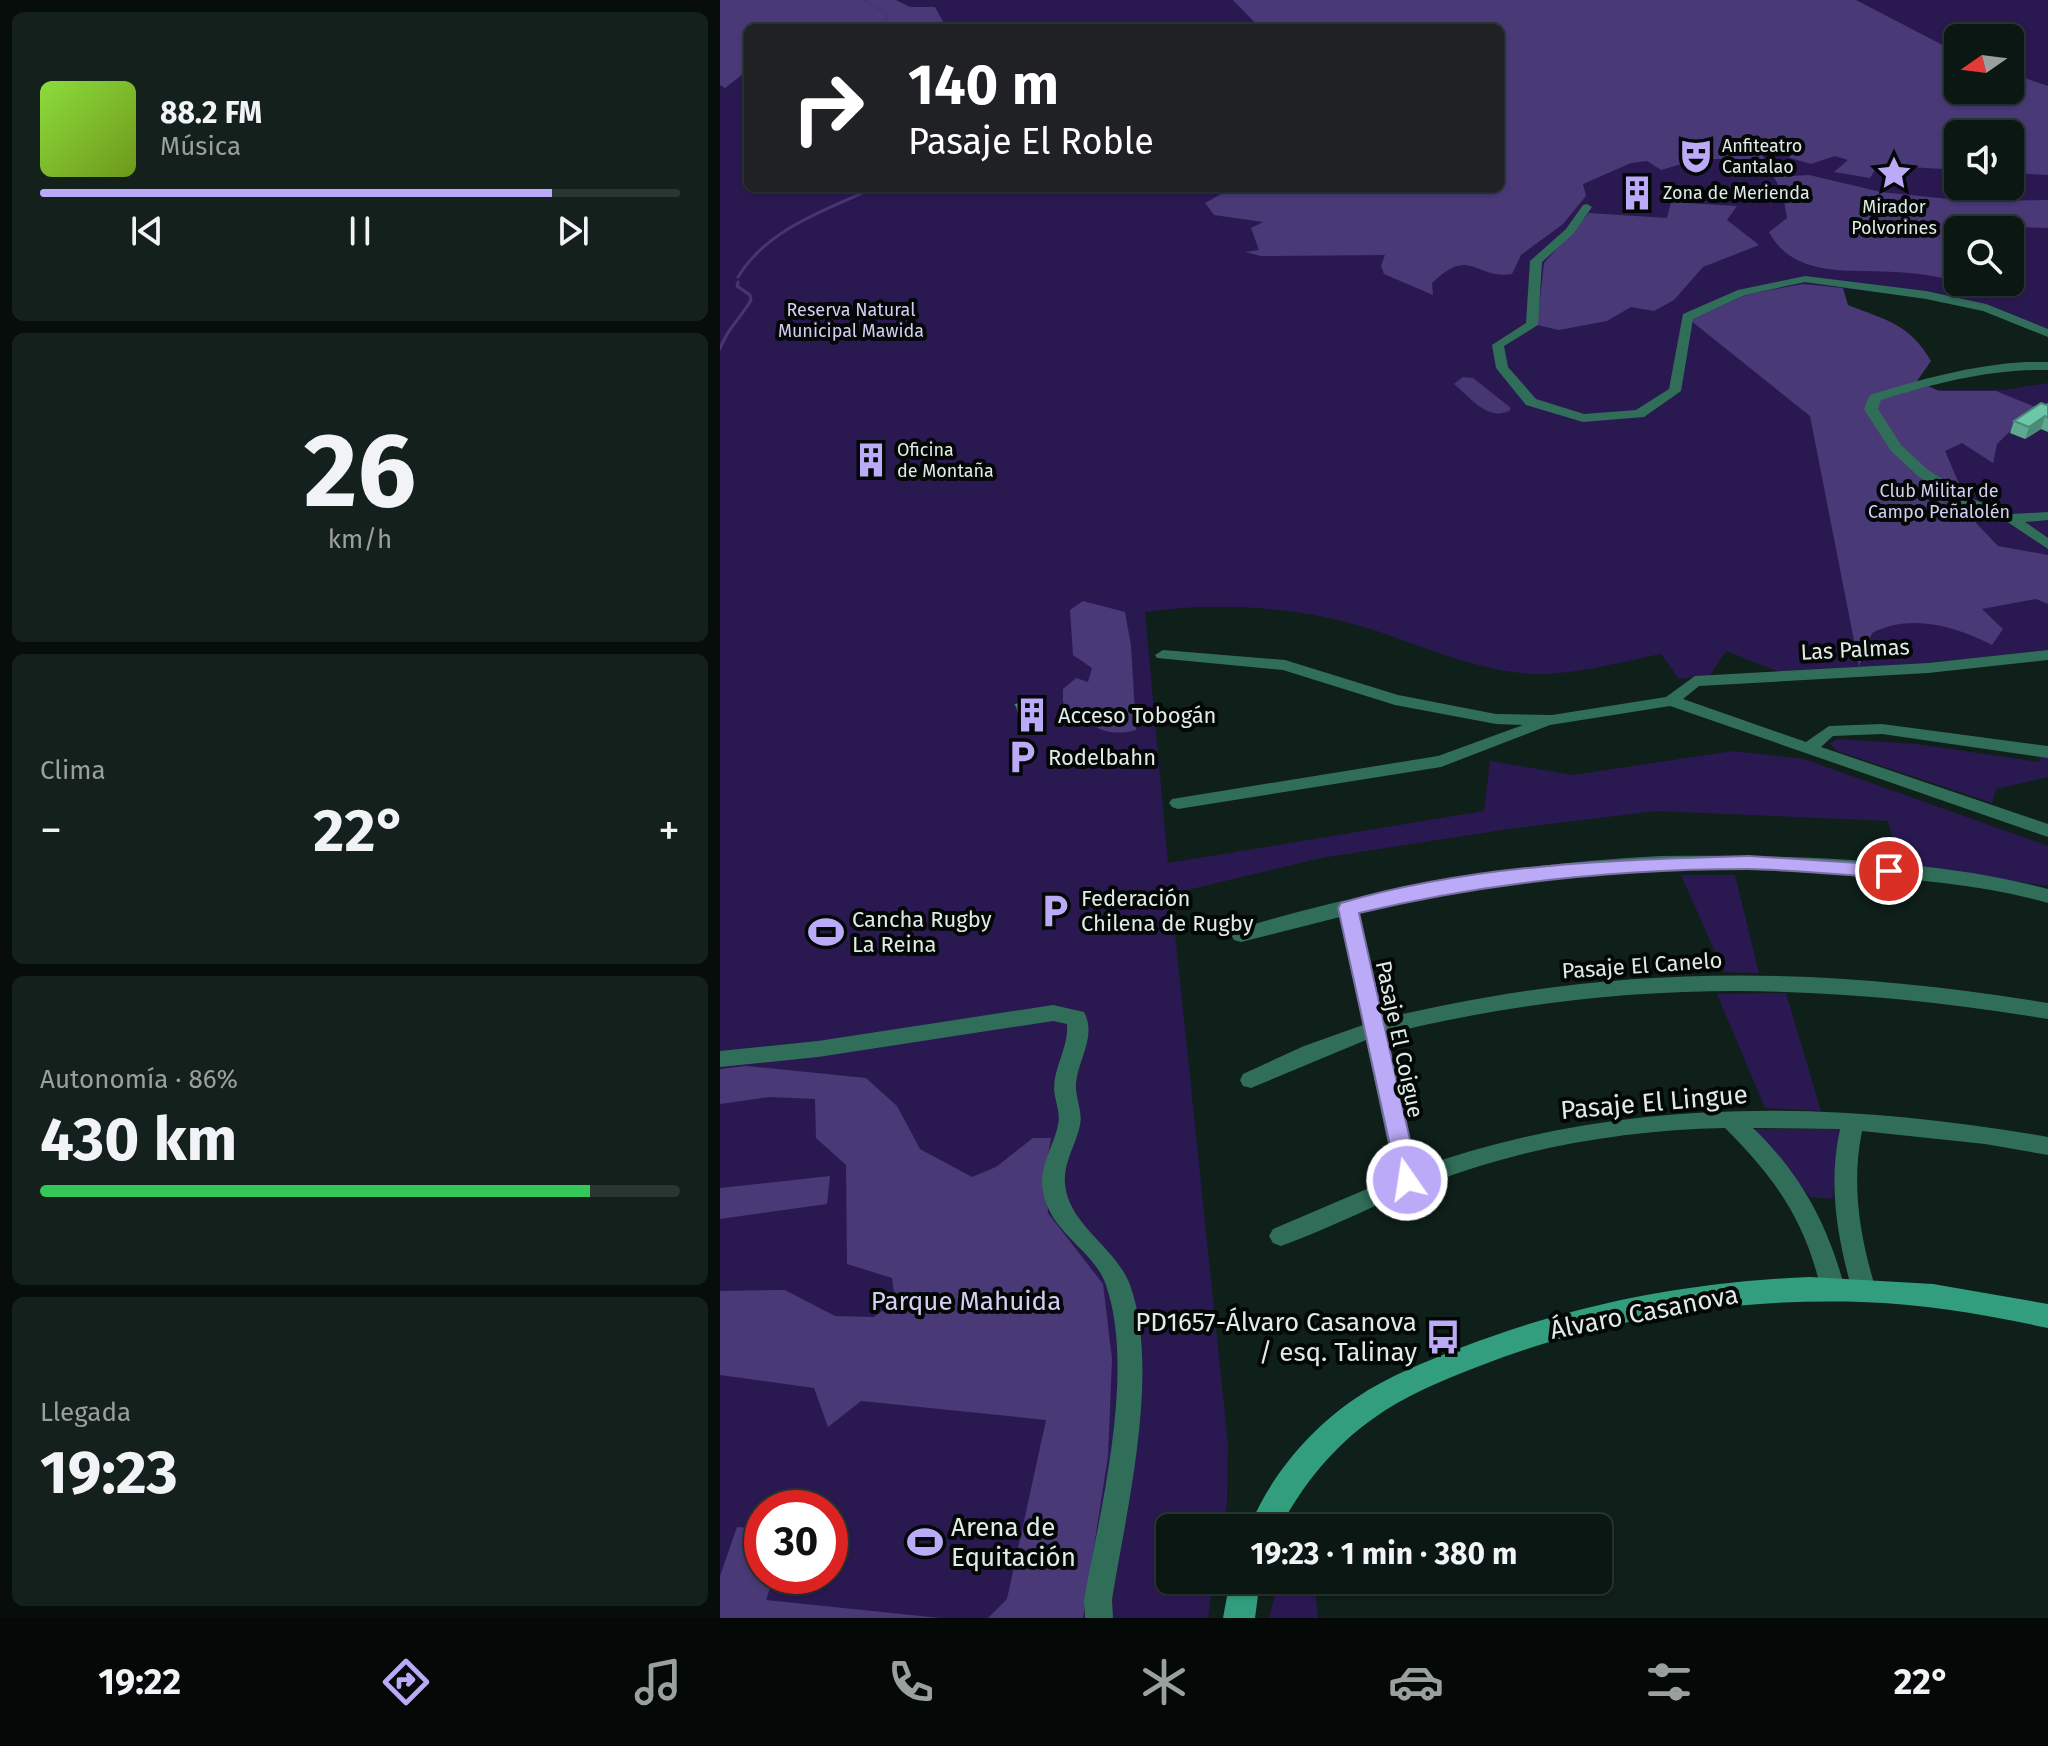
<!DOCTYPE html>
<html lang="es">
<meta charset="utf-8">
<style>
:root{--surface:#0b1713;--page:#14201c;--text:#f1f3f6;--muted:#9a9fa0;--line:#2b3633;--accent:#baaaf7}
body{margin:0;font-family:"Fira Sans",sans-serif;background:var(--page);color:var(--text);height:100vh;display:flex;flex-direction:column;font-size:30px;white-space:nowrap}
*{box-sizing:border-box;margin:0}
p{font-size:26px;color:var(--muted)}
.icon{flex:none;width:44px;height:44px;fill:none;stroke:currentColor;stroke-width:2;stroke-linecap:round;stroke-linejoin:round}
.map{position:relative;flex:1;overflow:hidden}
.sheet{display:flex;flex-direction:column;gap:12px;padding:12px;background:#060d0a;width:720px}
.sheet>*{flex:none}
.banner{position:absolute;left:24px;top:24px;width:760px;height:168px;border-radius:12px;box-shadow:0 2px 6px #0004,0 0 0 2px var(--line);background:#202124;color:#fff;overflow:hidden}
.needle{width:52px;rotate:256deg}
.buttons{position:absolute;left:1224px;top:24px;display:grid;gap:16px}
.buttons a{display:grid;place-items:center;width:80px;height:80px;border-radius:12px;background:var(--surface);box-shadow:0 2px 6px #0004,0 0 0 2px var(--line);font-size:40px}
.speed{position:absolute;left:24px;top:1490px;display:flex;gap:16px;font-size:40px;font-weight:700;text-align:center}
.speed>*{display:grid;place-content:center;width:104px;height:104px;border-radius:50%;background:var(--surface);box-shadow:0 2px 6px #0004,0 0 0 2px var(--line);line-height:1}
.speed .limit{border:12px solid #d22;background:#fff;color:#111}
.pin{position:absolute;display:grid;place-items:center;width:68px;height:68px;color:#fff;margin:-34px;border:4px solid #fff;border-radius:50%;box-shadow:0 2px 8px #0007}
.me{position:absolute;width:88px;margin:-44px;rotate:347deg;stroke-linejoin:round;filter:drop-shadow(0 0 6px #0008)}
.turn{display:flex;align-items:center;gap:28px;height:168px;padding:0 32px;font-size:36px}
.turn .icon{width:104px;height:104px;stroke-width:2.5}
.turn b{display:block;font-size:56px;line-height:68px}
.big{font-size:60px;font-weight:700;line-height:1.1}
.sheet .widget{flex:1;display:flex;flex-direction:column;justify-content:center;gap:12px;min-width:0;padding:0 28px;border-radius:12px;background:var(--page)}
.sheet .dial{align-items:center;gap:0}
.dial b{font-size:104px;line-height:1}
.song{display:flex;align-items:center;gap:24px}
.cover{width:96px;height:96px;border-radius:12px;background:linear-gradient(135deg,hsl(90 70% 55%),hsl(80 70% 35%))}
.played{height:8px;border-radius:4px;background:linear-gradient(90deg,var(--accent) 80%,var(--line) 80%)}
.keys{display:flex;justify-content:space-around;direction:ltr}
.heat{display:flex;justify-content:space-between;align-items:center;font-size:44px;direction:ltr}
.charge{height:12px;border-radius:6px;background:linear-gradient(90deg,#34c759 86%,var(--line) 0)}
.trip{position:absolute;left:436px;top:1514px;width:456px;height:80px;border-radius:12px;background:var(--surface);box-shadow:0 2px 6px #0004,0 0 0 2px var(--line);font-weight:700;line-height:80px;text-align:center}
.tab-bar{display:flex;height:128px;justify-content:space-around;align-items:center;background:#040908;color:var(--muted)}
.tab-bar .icon{width:56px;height:56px}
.tab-bar .selected{color:var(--accent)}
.tab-bar b{font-size:36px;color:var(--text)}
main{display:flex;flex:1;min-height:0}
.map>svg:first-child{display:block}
</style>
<main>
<section class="sheet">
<div class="widget">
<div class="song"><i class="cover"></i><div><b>88.2 FM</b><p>Música</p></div></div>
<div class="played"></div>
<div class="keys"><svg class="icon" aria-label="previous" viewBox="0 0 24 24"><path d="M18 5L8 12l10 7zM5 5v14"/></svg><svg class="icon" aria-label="pause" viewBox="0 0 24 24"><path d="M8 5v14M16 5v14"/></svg><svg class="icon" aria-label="next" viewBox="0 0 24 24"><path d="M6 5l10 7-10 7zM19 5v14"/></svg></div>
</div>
<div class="widget dial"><b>26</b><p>km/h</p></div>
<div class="widget"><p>Clima</p>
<div class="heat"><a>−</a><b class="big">22°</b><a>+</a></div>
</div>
<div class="widget"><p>Autonomía · 86%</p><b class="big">430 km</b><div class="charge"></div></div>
<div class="widget"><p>Llegada</p><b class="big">19:23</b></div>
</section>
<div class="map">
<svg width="1328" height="1618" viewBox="0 0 1328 1618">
<rect width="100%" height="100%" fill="#0f1f19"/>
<path fill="#2a1951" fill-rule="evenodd" d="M 0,0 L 1328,0 L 1328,329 L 1264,304 L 1083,284 L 1028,294 L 1207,390 L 1283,390 L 1328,383 L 1328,650 L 1208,663 L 1057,671 L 1006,651 L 990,675 L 959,679 L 941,654 C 900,662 855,675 814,674 C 751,671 696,642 637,625 C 571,606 493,602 425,612 L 448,863 L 764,811 L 770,761 L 853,775 L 1013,751 L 1084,759 L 1328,846 L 1328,886 L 1179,865 L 1168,821 L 936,811 L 789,829 L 601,858 L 451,894 L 508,1444 L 507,1503 L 503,1528 L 450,1528 L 450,1580 L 493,1580 L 488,1618 L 0,1618 ZM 28,28 L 780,28 L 780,188 L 28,188 ZM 1238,38 L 1290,38 L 1290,90 L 1238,90 ZM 1238,134 L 1290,134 L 1290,186 L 1238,186 ZM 1238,230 L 1290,230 L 1290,282 L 1238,282 ZM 42,1508 L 110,1508 L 110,1576 L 42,1576 Z
M 1118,739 L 1196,744 L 1320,762 L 1319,757 L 1328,758 L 1328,777 L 1276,789 L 1272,803 L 1117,751 L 1109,743 Z
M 961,875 L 1015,875 L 1039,973 L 1004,972 Z
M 1066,993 L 1101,1111 L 1045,1108 L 997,994 Z
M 1033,1129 L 1120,1129 L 1113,1199 L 1090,1197 Z
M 559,1580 L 594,1580 L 598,1618 L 549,1618 Z"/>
<path fill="#493977" d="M 0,0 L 176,0 L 190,7 L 215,7 L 226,27 L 28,28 L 28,70 L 5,88 L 0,85 Z
M 513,0 L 1136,0 L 1238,53 L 1238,90 L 1290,90 L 1290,73 L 1328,86 L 1328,175 L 1290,173 L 1290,134 L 1238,134 L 1238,170 L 1158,165 L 1150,178 L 1114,172 L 1128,160 L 1115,156 L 1091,164 L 1070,158 L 1066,147 L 1042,144 L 1044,159 L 992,159 L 984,149 L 961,152 L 965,163 L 941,170 L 927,161 L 911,163 L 863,184 L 866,196 L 843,224 L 801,255 L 792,274 C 754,280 752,245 712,283 L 713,295 L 664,274 L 661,266 L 665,255 L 541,256 L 525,252 L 539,250 L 531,228 L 543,222 L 494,215 L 485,203 L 512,188 L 780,188 L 780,28 L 540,28 Z
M 1089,175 L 1161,192 L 1248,201 L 1328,200 L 1328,228 L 1295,227 L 1290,232 L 1238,230 L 1238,282 C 1218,276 1196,273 1175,272 C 1131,269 1074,279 1049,232 L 1067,218 L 1063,194 L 1054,177 Z
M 951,202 L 1017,206 L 1007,220 L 1039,245 L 983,267 L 954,300 L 934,311 L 911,307 L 887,321 L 839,330 L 817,325 L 824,263 L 869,213 L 947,218 Z
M 1083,284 L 1123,288 L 1128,305 C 1166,320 1190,324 1211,361 L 1197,381 L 1219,391 L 1276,391 L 1315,407 L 1277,444 L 1273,463 L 1242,443 L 1225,451 L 1256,523 L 1278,546 L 1328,555 L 1328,604 L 1316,599 L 1262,609 L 1283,629 L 1272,645 C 1236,626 1190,613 1152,633 L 1139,666 L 1090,416 L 970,320 L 1028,294 Z
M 363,601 L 405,612 L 411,646 L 416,730 C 384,739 365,723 343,702 L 343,689 L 356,678 L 368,682 L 372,668 L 353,655 L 350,610 Z
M 26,1066 L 146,1078 L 177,1106 L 200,1149 L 252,1177 L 276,1167 L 313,1138 L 331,1138 L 326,1167 L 328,1213 L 383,1284 L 392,1359 L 388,1456 L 363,1618 L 268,1618 L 287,1599 L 326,1420 L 141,1401 L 108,1427 L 94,1388 L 0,1375 L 0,1291 L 65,1290 L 115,1316 L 154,1317 L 175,1301 L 172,1278 L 127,1264 L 126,1165 L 96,1138 L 95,1099 L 50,1097 L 0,1104 L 0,1069 Z
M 110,1176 L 107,1204 L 0,1219 L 0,1188 Z
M 17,1527 L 42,1529 L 42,1576 L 54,1576 L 46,1600 L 220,1618 L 0,1618 L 0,1576 Z"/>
<path fill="#463673" d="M 743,377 L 753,378 L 791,408 L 789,411 C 767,421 750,397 734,384 Z"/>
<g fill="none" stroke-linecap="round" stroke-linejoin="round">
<path stroke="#463673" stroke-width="2" d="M 144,0 L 168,15 L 162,24 L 167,28"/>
<path stroke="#463673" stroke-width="3" d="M 18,277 C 47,229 105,210 154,188
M 0,349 C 6,330 21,318 31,300 L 30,295 L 17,286 L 18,282"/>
<path fill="#316e5a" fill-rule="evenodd" d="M 867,204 L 872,207 L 854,233 L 822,262 L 818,325 L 784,346 L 788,367 L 816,399 L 864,414 L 916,410 L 949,389 L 963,314 L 1018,290 L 1085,276 L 1206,291 L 1266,304 L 1328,329 L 1328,337 L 1263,311 L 1206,299 L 1085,282 L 1025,295 L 973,319 L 961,391 L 924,417 L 863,422 L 806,405 L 776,368 L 772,345 L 806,323 L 810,261 L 846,229 L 863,205 Z
M 1306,362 L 1328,362 L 1328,370 C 1270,369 1216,383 1161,400 L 1158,409 L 1181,445 L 1208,470 L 1255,500 L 1292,514 L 1328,512 L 1328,520 L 1305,522 L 1328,538 L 1328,549 L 1286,521 L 1245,506 L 1198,476 L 1171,451 L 1144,409 L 1150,395 C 1202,379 1252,365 1306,362 Z
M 443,650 L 565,660 L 678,695 L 776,714 L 832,715 L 946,697 L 975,676 L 1208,663 L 1328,650 L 1328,660 L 1208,673 L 979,686 L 963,699 L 1086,742 L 1109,726 L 1162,724 L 1328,746 L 1328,758 L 1162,734 L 1113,736 L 1101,747 L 1328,824 L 1328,837 L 950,706 L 830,725 L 721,767 L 458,809 L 452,807 L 449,803 L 452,799 L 718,756 L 803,725 L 776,724 L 675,705 L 563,670 L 437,658 L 435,655 Z
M 940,856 C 1065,855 1207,857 1328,889 L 1328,903 C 1265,885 1200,880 1135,875 C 967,862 802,871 638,912 L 662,1019 C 894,963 1094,965 1328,1003 L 1328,1019 C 1095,981 896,978 666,1034 L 696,1169 C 900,1095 1117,1100 1328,1137 L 1328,1155 L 1265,1144 L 1142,1131 C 1131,1186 1140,1237 1156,1290 L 1152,1298 L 1144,1301 L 1136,1298 L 1132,1290 C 1117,1236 1108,1185 1120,1129 L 1033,1128 C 1081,1174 1108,1225 1125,1289 L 1121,1297 L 1113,1300 L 1105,1297 L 1101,1289 C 1084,1219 1056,1179 1005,1128 C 906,1130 805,1147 713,1182 C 661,1201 612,1228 561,1246 L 553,1243 L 549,1236 L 553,1229 L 675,1177 L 646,1040 L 531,1088 L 523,1086 L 520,1080 L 523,1074 L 584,1046 L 643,1025 L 620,917 L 521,942 L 514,940 L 511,935 L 514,930 C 653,888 795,863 940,856 Z
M 333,1005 L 364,1012 C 377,1036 358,1060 356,1083 C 355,1098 363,1111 360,1125 C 356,1145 343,1163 345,1184 C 349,1226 396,1247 410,1285 C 441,1371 406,1511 392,1600 L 393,1618 L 365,1618 L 364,1600 C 380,1511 416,1372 386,1285 C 373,1247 326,1233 322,1184 C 321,1163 334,1145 338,1125 C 341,1113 335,1102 334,1089 C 334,1066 349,1047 347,1024 L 333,1021 L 98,1057 L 0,1067 L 0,1051 L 98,1041 Z"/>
<path fill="#329e7d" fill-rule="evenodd" d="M 1090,1277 L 1213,1284 L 1328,1304 L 1328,1328 C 1267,1315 1205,1304 1142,1302 C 1010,1298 879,1319 757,1367 C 721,1381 684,1396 654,1418 C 614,1446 582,1485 560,1528 L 529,1528 C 550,1476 590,1429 636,1398 C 668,1376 705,1362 740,1348 C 854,1304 969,1282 1090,1277 Z
M 510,1580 L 540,1580 L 535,1618 L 503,1618 Z"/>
</g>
<path fill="#5cab90" d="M 1328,404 L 1328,432 L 1321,429 L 1305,439 L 1290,433 L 1294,421 Z
M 296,705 L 325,717 L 308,724 L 298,714 Z"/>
<path fill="#4b8b75" d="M 1325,416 L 1321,429 L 1305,439 L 1309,427 Z
M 323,708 L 325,717 L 308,724 L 306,715 Z"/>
<path fill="#6bc7a7" stroke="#4b8b75" stroke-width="2" d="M 1321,403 L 1326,405 L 1328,404 L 1328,418 L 1325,416 L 1309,427 L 1294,421 Z
M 313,697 L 323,708 L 306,715 L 296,705 Z"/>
<path fill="#baaaf7" stroke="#796ea1" stroke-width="2" d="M 1029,856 L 1169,865 L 1178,871 L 1169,878 C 1122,875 1075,870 1028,869 C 894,869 769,882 639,913 L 699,1180 L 695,1187 L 687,1189 L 679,1187 L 618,908 L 621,903 C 754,864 892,860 1029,856 Z"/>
<defs>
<g id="theatre-bare" transform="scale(2.76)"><path d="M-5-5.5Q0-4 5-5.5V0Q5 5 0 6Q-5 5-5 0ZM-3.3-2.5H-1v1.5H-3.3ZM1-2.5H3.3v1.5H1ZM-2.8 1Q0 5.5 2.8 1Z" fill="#baaaf7" stroke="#030705" stroke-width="2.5" paint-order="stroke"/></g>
<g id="sight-bare" transform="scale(2.76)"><path d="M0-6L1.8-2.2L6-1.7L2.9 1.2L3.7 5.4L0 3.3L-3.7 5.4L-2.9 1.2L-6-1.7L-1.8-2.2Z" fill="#baaaf7" stroke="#030705" stroke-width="2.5" paint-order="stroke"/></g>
<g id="building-bare" transform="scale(2.76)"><path d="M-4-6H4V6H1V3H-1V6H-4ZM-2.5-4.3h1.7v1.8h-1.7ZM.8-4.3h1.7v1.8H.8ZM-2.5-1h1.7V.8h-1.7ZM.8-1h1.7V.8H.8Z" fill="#baaaf7" stroke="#030705" stroke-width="2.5" paint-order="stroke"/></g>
<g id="parking-bare" transform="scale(2.76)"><path d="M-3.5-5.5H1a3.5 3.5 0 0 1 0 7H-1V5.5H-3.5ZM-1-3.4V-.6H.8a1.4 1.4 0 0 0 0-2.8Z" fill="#baaaf7" stroke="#030705" stroke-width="2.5" paint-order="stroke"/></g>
<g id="stadium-bare" transform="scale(2.76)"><path d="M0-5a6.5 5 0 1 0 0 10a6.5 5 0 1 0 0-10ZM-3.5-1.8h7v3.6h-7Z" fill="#baaaf7" stroke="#030705" stroke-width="2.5" paint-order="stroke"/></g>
<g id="bus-bare" transform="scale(2.76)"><path d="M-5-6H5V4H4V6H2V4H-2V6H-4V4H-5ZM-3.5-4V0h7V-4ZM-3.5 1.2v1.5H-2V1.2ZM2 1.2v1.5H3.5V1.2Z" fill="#baaaf7" stroke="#030705" stroke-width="2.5" paint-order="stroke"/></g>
</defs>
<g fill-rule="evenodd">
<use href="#theatre-bare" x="976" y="156"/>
<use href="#sight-bare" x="1174" y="173"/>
<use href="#building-bare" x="917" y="193"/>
<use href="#building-bare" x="151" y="460"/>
<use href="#building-bare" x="312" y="715"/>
<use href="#parking-bare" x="302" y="757"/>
<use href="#parking-bare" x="335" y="911"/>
<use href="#stadium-bare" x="106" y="932"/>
<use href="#bus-bare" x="723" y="1337"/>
<use href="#stadium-bare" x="205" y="1542"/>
</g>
<g text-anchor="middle" stroke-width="8" stroke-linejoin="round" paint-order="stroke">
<g font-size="18" fill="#e0eae6" stroke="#030705" text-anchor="start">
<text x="1002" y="152">Anfiteatro<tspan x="1002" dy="21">Cantalao</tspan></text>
<text x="943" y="199">Zona de Merienda</text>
<text x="1174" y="213" text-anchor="middle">Mirador<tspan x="1174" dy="21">Polvorines</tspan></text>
<text x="177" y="456">Oficina<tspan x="177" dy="21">de Montaña</tspan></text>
</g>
<g font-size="18" fill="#d4cef4" stroke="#030705">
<text x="131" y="316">Reserva Natural<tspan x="131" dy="21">Municipal Mawida</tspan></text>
<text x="1219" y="497">Club Militar de<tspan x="1219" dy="21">Campo Peñalolén</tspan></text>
</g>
<g font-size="22" fill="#e0eae6" stroke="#030705">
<text transform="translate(1135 649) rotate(-3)" y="8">Las Palmas</text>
<text transform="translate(922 965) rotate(-4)" y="8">Pasaje El Canelo</text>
<text transform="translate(680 1039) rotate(78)" y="8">Pasaje El Coigue</text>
</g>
<g font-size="22" fill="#e0eae6" stroke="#030705" text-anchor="start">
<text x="338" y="723">Acceso Tobogán</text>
<text x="328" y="765">Rodelbahn</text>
<text x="361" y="906">Federación<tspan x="361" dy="25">Chilena de Rugby</tspan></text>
<text x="132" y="927">Cancha Rugby<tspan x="132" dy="25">La Reina</tspan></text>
</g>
<g font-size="26" fill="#e0eae6" stroke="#030705">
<text transform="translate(934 1102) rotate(-5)" y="9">Pasaje El Lingue</text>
<text transform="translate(924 1312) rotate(-11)" y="9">Álvaro Casanova</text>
</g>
<g font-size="26" fill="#d4cef4" stroke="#030705">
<text x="246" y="1310">Parque Mahuida</text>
</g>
<g font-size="26" fill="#e0eae6" stroke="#030705" text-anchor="end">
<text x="697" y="1331">PD1657-Álvaro Casanova<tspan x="697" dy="30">/ esq. Talinay</tspan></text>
<text x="231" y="1536" text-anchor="start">Arena de<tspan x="231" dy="30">Equitación</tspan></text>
</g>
</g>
</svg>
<div class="buttons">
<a><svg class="needle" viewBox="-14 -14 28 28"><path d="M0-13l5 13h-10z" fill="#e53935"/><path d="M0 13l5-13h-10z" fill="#9a9fa0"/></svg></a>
<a><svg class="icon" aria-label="sound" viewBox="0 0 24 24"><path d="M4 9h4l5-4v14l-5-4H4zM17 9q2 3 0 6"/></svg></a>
<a><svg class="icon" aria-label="search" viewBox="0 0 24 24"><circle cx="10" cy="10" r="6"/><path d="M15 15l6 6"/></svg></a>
</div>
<div class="speed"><div class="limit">30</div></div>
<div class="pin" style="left:1169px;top:871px;background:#d93025"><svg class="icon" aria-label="arrive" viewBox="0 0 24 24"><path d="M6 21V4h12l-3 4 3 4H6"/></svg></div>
<svg class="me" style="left:687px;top:1180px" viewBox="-20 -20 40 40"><circle r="17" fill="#baaaf7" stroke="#fff" stroke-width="3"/><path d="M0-11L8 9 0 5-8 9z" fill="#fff"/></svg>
<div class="trip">19:23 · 1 min · 380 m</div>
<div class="banner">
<div class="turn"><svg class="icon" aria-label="right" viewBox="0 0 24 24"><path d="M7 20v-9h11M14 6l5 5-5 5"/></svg><div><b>140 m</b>Pasaje El Roble</div></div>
</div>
</div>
</main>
<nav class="tab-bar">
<b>19:22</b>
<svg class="icon selected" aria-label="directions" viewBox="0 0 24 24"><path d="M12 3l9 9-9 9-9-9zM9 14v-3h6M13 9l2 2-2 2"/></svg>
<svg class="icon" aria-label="music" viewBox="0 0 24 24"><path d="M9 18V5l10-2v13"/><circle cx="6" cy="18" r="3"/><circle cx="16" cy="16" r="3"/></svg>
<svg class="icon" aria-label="phone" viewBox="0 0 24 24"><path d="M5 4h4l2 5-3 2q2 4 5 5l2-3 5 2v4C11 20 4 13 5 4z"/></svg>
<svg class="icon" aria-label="climate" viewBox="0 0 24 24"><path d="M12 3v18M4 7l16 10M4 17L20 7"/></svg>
<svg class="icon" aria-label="car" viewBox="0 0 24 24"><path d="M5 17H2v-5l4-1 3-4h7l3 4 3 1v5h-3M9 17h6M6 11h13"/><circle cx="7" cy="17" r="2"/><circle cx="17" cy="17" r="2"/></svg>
<svg class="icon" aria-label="filters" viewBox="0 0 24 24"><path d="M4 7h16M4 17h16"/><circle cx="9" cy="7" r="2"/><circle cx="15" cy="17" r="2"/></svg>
<b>22°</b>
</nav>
